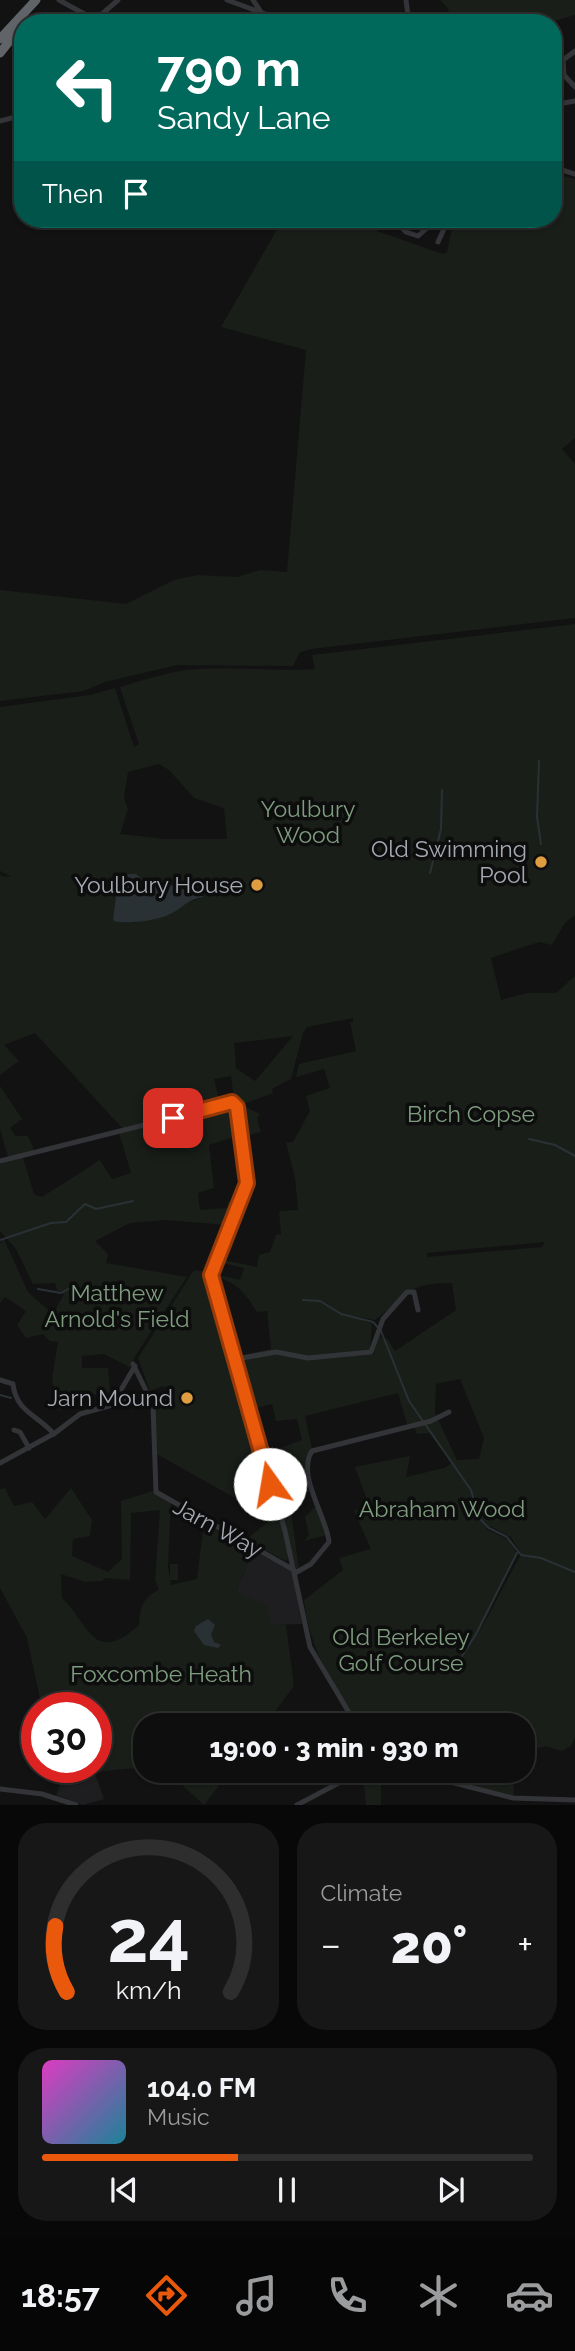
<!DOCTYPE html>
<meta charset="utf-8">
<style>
:root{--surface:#0e0e0e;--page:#171717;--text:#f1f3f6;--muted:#9b9c9e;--line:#2e2e2e;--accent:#ea580c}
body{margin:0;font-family:Raleway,sans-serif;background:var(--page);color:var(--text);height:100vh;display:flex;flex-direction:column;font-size:26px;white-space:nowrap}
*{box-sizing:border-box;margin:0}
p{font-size:23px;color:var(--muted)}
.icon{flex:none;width:38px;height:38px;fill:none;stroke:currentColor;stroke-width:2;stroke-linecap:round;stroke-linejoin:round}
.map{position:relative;height:1805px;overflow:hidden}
.drawer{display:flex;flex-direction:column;gap:18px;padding:18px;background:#080808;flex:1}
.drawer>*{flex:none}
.banner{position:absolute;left:14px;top:14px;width:548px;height:214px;border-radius:28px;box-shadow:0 2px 5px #0004,0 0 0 2px var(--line);background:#00695c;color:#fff;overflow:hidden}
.speed{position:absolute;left:21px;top:1692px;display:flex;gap:14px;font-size:35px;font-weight:700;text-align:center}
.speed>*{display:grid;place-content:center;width:91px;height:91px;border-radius:50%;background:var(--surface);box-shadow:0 2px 5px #0004,0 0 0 2px var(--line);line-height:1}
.speed .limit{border:10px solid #d22;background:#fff;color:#111}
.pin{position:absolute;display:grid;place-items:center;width:60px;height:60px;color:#fff;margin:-30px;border-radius:14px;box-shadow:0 4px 10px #0006}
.me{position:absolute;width:77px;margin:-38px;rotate:347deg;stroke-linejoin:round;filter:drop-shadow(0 0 5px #0008)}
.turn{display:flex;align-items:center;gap:24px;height:147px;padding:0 28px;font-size:32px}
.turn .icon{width:91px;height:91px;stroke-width:2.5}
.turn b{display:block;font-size:49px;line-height:60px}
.then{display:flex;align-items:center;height:66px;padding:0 28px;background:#0003;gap:14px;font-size:26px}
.big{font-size:52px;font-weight:800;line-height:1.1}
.drawer .card{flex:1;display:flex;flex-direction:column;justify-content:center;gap:10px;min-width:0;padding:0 24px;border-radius:28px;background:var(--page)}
.drawer .dial{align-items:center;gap:0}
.dial svg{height:182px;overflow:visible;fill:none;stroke:var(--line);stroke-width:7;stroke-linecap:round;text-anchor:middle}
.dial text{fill:var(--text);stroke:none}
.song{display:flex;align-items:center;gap:21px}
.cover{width:84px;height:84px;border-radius:10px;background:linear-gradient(135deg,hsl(310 70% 55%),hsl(190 70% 35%))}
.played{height:7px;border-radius:4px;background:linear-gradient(90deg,var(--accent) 40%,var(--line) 40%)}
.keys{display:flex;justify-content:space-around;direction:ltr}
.heat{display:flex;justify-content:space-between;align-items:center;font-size:38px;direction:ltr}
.drawer .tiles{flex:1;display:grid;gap:18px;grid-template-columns:1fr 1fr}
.card:last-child{grid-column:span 2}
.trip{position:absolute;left:133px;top:1713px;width:402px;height:70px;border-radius:28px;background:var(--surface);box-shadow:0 2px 5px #0004,0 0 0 2px var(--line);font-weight:800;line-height:70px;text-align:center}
.tab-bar{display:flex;height:112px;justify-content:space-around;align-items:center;background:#060606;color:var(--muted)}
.tab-bar .icon{width:49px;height:49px}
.tab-bar .selected{color:var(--accent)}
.tab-bar b{font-size:32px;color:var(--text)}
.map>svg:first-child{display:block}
</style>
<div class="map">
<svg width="575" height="1805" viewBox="0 0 575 1805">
<rect width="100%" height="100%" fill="#121213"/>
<path fill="#1e1e20" d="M 253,1550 L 292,1571 L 302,1624 L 271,1625 L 236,1592 Z
M 95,1774 L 104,1799 L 83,1805 L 56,1795 L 69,1780 Z"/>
<path fill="#191e19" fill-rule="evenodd" d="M 440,0 L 575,0 L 575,15 L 548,23 L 438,23 L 449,10 Z
M 553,173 L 575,179 L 575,438 L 562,449 L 575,464 L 575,618 L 311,649 L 300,652 L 293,666 L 177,665 L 105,682 L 84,691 L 0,701 L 0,590 L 126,604 L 174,580 L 198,575 L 237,577 L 260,570 L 287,572 L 306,350 L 221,327 L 283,219 L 381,219 L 377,231 L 443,254 L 447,252 L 454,219 L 553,219 Z
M 575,624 L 575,915 L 565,923 L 552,945 L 539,942 L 491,958 L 501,1000 L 527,993 L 556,993 L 575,976 L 575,1737 L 572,1745 L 562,1751 L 546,1746 L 523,1752 L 523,1726 L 359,1725 C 334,1683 309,1650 304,1600 L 343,1570 L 339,1558 L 371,1549 L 354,1511 L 369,1505 L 355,1467 L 410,1456 L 406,1477 L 444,1468 L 452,1463 L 429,1433 L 417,1434 L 413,1423 L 407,1424 L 398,1393 L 305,1416 L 312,1449 L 307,1458 L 309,1492 L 289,1497 L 299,1569 L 296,1568 L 267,1466 L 262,1468 L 268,1489 L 250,1492 L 251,1507 L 155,1453 L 153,1395 L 169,1389 L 163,1386 L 150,1391 L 138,1358 L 194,1270 L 209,1272 L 235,1360 L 238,1356 L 271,1349 L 267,1311 L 257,1312 C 245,1292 235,1281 213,1276 L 214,1274 L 240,1280 L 244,1268 L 218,1262 L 219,1259 L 257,1267 L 259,1255 L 270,1252 L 276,1235 L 281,1234 L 279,1211 L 298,1210 L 295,1178 L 286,1143 L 293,1142 L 310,1111 L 306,1096 L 330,1088 L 324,1069 L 296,1077 L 299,1064 L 356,1051 L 350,1022 L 353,1023 L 353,1018 L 307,1027 L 303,1033 L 291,1079 L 272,1089 L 273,1093 L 241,1105 L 260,1114 L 257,1119 L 261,1132 L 244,1136 L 239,1143 L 233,1137 L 209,1145 L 214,1188 L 198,1193 L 200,1210 L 227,1208 L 228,1202 L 236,1202 L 226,1225 L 166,1220 L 130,1223 L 95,1241 L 108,1254 L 106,1263 L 187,1277 L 135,1356 L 131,1368 L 104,1354 L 82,1356 L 82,1368 L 108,1368 L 111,1403 L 104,1407 L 102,1398 L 93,1394 L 59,1411 L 52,1379 L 58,1342 L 50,1341 L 43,1334 L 26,1338 L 17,1325 L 26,1311 L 5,1297 L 0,1303 L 0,1243 L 4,1239 L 28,1292 L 53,1314 L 64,1294 L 57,1290 L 55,1283 L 33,1284 L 16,1249 L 0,1231 L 0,1164 L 9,1161 L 0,1129 L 0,1086 L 22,1119 L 10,1128 L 16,1136 L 28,1136 L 34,1150 L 23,1158 L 34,1194 L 42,1197 L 100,1160 L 112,1179 L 131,1173 L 119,1133 L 122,1128 L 35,1033 L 4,1045 L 19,1061 L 0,1075 L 0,872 L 1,876 L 12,877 L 0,871 L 0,707 L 90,695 L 115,688 L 134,747 L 139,744 L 120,687 C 144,680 170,671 195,669 C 235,666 275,672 315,669 L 312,655 ZM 159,764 L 169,770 L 194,798 L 224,808 L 227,839 L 165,839 L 120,834 L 128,809 L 124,798 L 128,772 ZM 138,878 C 157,887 176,884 195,896 L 203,894 L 205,897 L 181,904 L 176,910 L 168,909 L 167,904 L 151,903 L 150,907 L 162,917 C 143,917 130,930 113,918 L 117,891 ZM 293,1036 L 255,1081 L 236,1068 L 234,1043 ZM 231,1076 L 234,1100 L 220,1103 L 214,1079 ZM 545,1242 L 542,1247 L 427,1257 L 427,1253 ZM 452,1283 L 456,1310 L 395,1351 L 387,1338 L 383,1340 L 378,1331 L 374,1354 L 321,1359 L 273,1354 L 274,1359 L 272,1350 L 308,1357 L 370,1350 L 372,1324 L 347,1315 L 375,1320 C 407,1295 406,1283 452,1283 ZM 460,1379 L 484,1438 L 479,1459 L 457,1460 L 435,1413 L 436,1384 ZM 272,1404 L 276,1421 L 297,1419 L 302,1440 L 266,1453 L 253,1413 L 247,1415 L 246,1411 ZM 490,1526 L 511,1537 L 521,1554 L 478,1635 L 517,1553 L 509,1540 L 486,1529 Z
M 5,1488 L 14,1506 L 32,1502 L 45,1519 L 71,1488 L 92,1520 L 90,1536 L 73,1539 L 72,1556 L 108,1572 L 122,1559 L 121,1501 L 156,1490 L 171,1499 L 168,1567 L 170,1580 L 170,1564 L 178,1564 L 178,1580 L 170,1580 L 171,1585 L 197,1579 L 204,1522 L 253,1550 L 236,1592 L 267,1605 L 271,1625 L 286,1625 L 294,1686 L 265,1725 L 145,1726 L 145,1768 C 111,1769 81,1771 56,1795 L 63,1777 L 59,1768 L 96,1768 L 96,1708 L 42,1708 L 27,1638 L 0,1588 L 0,1489 ZM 160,1510 L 155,1580 L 159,1590 C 142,1598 140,1608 139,1625 C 94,1665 91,1627 62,1598 L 61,1574 L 85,1582 L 102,1581 L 105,1578 L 130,1580 L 131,1513 Z
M 316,1506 L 327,1535 L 304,1541 L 309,1535 L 305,1517 Z
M 279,1514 L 289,1557 L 286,1561 L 245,1540 Z
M 167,1771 L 230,1771 L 204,1805 Z
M 421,1771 L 515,1771 L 513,1796 Z
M 381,1781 L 381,1805 L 366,1805 L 364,1785 Z"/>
<path fill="#2a3135" d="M 125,874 L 136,874 L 146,882 L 158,886 L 170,885 L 205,897 C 186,899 185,907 170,914 C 159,920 126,925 114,921 L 113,918 L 118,883 Z
M 208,1619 L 215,1625 L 211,1634 L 214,1642 L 221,1645 L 218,1648 L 204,1645 L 194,1631 L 196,1626 Z"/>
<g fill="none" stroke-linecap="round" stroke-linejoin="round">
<path stroke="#2a3135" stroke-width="2" d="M 539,761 L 537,817 L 541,844
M 430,873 L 441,829 L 442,790
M 529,1139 L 555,1145 L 575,1156
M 0,1240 L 51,1223 L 66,1222 L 85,1204 L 96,1209 L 133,1201
M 38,1289 L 61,1293 L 70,1288 L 78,1291 L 108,1287
M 303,1300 L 320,1301 L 341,1314 L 373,1322 L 381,1331 L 409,1401 L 471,1490 L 479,1518 L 489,1528 L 507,1537 L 521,1555 L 541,1558 L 575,1572
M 0,1395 L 11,1398
M 452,1672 L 476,1634 L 517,1553"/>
<path stroke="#333438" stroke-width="5" d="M 59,0 L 101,23
M 227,0 L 290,23
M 253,0 L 261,12
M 406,0 L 409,23
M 95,20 L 118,0
M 575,51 L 563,60 L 564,75 L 575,87
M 553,105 L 575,101
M 0,121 L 23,115
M 553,167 L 575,174
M 438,219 L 444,229 L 438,242
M 386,225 L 398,223 L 406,232 L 418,236 L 427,228 L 441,224
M 0,1161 L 232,1103 L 236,1105 L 247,1183 L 211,1275 L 285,1531 L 310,1647 L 357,1726
M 236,1359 L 276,1352 L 308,1358 L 371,1352 L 383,1319 L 407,1292 L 414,1292 L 418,1310
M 133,1364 L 153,1405 L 156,1492 L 294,1570
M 0,1380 L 13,1384 C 16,1412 38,1415 54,1434
M 115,1400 L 148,1395
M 14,1430 L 20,1432 L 29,1448
M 0,1463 L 55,1433 L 80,1414 L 112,1405 L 135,1366
M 295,1573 L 311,1564 L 329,1542 C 327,1517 296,1475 312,1451 L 431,1421 L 449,1412
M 407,1771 L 513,1798 L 575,1800
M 0,1789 L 42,1794 L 76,1805
M 297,1805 L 350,1777 L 368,1771"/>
<path stroke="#606368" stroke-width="9" d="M 0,39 L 36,0
M 0,53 L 23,24"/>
</g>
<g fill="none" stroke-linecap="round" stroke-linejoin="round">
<g stroke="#983908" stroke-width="18">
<path id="route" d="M 173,1118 L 232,1102 L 237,1107 L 247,1183 L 211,1275 L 270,1484"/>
</g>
<use href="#route" stroke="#ea580c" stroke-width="12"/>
</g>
<g fill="#de9d40" stroke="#0d0d0e" stroke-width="2.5">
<circle cx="541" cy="862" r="7"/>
<circle cx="257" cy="885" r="7"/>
<circle cx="187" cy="1398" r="7"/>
</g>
<g text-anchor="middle" stroke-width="7" stroke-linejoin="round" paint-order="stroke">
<g font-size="23" fill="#7e9c7e" stroke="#0d0d0e">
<text x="308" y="817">Youlbury<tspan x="308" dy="26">Wood</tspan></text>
<text x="471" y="1122">Birch Copse</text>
<text x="117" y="1301">Matthew<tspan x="117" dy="26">Arnold's Field</tspan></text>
<text x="442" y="1517">Abraham Wood</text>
<text x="401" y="1645">Old Berkeley<tspan x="401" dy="26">Golf Course</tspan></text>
<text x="161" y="1682">Foxcombe Heath</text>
</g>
<g font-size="23" fill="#a5aab2" stroke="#0d0d0e" text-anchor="end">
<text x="527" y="857">Old Swimming<tspan x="527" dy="26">Pool</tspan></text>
<text x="243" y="893">Youlbury House</text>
<text x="173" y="1406">Jarn Mound</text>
</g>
<g font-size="23" fill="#a5aab2" stroke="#0d0d0e">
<text transform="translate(218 1528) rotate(29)" y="8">Jarn Way</text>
</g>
</g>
</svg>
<div class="speed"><div class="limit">30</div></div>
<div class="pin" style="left:173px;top:1118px;background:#d93025"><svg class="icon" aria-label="arrive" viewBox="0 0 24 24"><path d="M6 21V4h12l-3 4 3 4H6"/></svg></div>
<svg class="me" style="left:270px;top:1484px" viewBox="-20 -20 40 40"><circle r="19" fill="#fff"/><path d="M0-13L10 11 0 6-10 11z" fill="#ea580c"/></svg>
<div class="trip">19:00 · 3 min · 930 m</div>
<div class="banner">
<div class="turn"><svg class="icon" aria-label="left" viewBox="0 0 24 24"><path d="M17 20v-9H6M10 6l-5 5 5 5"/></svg><div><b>790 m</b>Sandy Lane</div></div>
<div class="then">Then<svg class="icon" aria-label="arrive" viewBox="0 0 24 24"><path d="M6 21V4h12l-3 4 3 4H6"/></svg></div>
</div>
</div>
<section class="drawer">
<div class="tiles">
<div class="card dial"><svg viewBox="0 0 100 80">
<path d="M14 69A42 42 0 1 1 86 69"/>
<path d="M14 69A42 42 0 0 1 9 40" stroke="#ea580c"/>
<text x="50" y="56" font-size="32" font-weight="700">24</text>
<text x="50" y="72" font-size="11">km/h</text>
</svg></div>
<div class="card"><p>Climate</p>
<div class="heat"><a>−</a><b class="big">20°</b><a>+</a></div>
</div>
<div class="card">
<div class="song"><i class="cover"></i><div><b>104.0 FM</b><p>Music</p></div></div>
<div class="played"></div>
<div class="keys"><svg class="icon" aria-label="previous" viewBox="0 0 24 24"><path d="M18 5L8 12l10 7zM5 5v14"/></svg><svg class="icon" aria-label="pause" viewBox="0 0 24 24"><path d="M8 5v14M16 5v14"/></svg><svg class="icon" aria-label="next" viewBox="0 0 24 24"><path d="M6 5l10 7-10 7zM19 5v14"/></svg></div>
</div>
</div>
</section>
<nav class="tab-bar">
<b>18:57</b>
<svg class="icon selected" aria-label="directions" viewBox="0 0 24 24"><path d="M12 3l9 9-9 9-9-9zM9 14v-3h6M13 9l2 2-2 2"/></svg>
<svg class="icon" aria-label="music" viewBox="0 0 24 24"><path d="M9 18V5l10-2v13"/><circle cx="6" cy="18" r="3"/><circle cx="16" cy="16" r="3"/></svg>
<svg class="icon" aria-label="phone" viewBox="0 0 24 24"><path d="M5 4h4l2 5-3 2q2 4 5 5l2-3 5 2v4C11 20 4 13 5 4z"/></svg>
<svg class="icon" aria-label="climate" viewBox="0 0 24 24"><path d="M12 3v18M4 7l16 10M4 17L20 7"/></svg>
<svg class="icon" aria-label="car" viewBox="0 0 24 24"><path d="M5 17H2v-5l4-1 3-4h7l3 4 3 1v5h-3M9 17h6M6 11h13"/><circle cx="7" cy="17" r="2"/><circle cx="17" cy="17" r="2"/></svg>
</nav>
